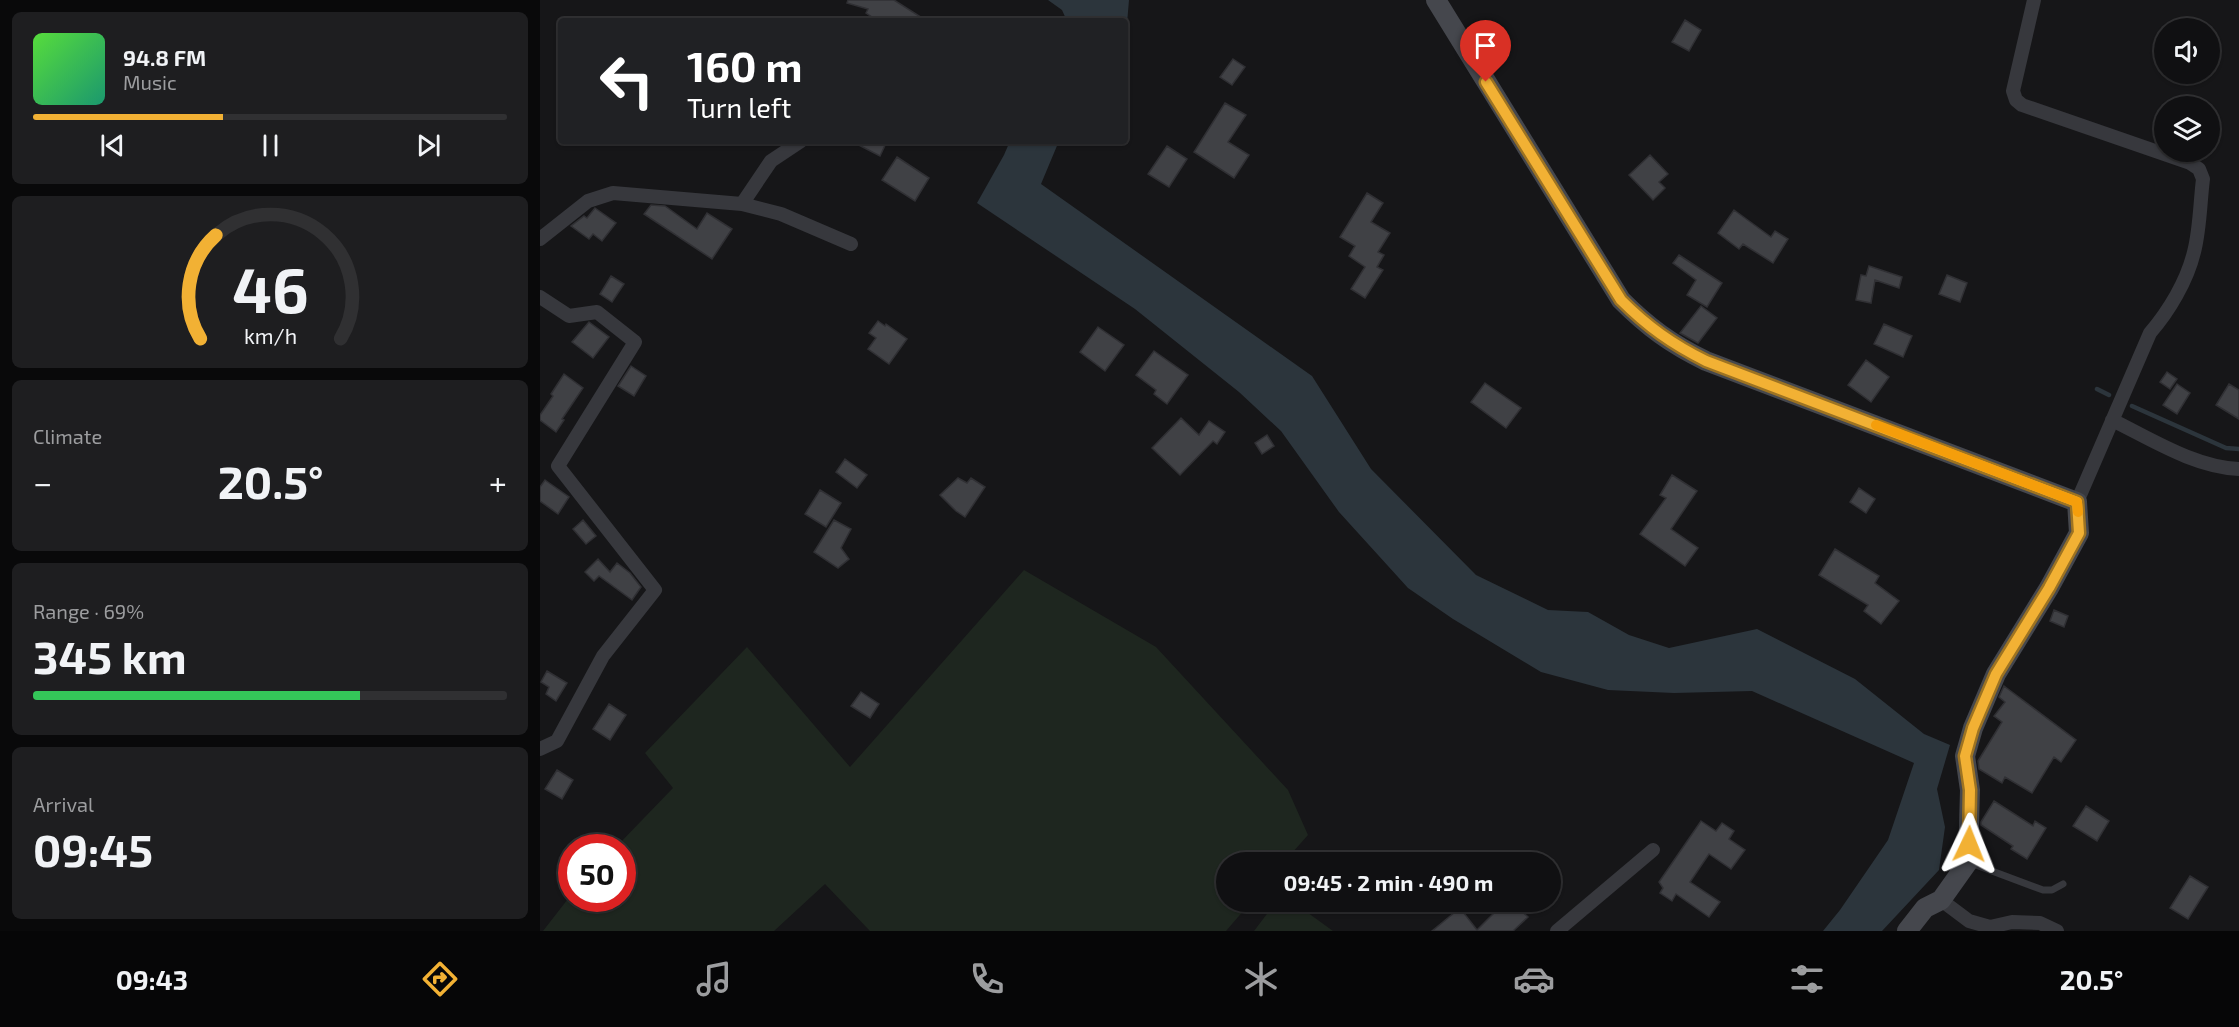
<!DOCTYPE html>
<meta charset="utf-8">
<style>
:root{--surface:#101012;--page:#1e1e20;--text:#f1f3f6;--muted:#9c9d9f;--line:#303032;--accent:#f2b134}
body{margin:0;font-family:"Exo 2",sans-serif;background:var(--page);color:var(--text);height:100vh;display:flex;flex-direction:column;font-size:22px;white-space:nowrap}
*{box-sizing:border-box;margin:0}
p{font-size:20px;color:var(--muted)}
.icon{flex:none;width:33px;height:33px;fill:none;stroke:currentColor;stroke-width:2;stroke-linecap:round;stroke-linejoin:round}
.map{position:relative;flex:1;overflow:hidden}
.drawer{display:flex;flex-direction:column;gap:12px;padding:12px;background:#09090a;width:540px}
.drawer>*{flex:none}
.guide{position:absolute;left:18px;top:18px;width:570px;height:126px;border-radius:6px;box-shadow:0 2px 4px #0004,0 0 0 2px var(--line);background:#202124;color:#fff;overflow:hidden}
.fabs{position:absolute;left:1614px;top:18px;display:grid;gap:12px}
.fabs a{display:grid;place-items:center;width:66px;height:66px;border-radius:50%;background:var(--surface);box-shadow:0 2px 4px #0004,0 0 0 2px var(--line);font-size:30px}
.speed{position:absolute;left:18px;top:834px;display:flex;gap:12px;font-size:30px;font-weight:700;text-align:center}
.speed>*{display:grid;place-content:center;width:78px;height:78px;border-radius:50%;background:var(--surface);box-shadow:0 2px 4px #0004,0 0 0 2px var(--line);line-height:1}
.speed .limit{border:9px solid #d22;background:#fff;color:#111}
.pin{position:absolute;display:grid;place-items:center;width:51px;height:51px;color:#fff;margin:-62px -26px;border-radius:50% 50% 50% 0;rotate:-45deg;box-shadow:0 0 6px #0007}
.pin .icon{rotate:45deg}
.me{position:absolute;width:66px;margin:-33px;rotate:2deg;stroke-linejoin:round;filter:drop-shadow(0 0 4px #0008)}
.turn{display:flex;align-items:center;gap:21px;height:126px;padding:0 30px;font-size:27px}
.turn .icon{width:78px;height:78px;stroke-width:2.5}
.turn b{display:block;font-size:42px;line-height:51px}
.big{font-size:45px;font-weight:700;line-height:1.1}
.drawer .tile{flex:1;display:flex;flex-direction:column;justify-content:center;gap:9px;min-width:0;padding:0 21px;border-radius:9px;background:var(--page)}
.drawer .dial{align-items:center;gap:0}
.dial svg{height:156px;overflow:visible;fill:none;stroke:var(--line);stroke-width:7;stroke-linecap:round;text-anchor:middle}
.dial text{fill:var(--text);stroke:none}
.song{display:flex;align-items:center;gap:18px}
.cover{width:72px;height:72px;border-radius:9px;background:linear-gradient(135deg,hsl(110 70% 55%),hsl(160 70% 35%))}
.played{height:6px;border-radius:3px;background:linear-gradient(90deg,var(--accent) 40%,var(--line) 40%)}
.keys{display:flex;justify-content:space-around;direction:ltr}
.heat{display:flex;justify-content:space-between;align-items:center;font-size:33px;direction:ltr}
.charge{height:9px;border-radius:4px;background:linear-gradient(90deg,#34c759 69%,var(--line) 0)}
.trip{position:absolute;left:676px;top:852px;width:345px;height:60px;border-radius:30px;background:var(--surface);box-shadow:0 2px 4px #0004,0 0 0 2px var(--line);font-weight:700;line-height:60px;text-align:center}
.tab-bar{display:flex;height:96px;justify-content:space-around;align-items:center;background:#060607;color:var(--muted)}
.tab-bar .icon{width:42px;height:42px}
.tab-bar .active{color:var(--accent)}
.tab-bar b{font-size:27px;color:var(--text)}
main{display:flex;flex:1;min-height:0}
.map>svg:first-child{display:block}
</style>
<main>
<section class="drawer">
<div class="tile">
<div class="song"><i class="cover"></i><div><b>94.8 FM</b><p>Music</p></div></div>
<div class="played"></div>
<div class="keys"><svg class="icon" aria-label="previous" viewBox="0 0 24 24"><path d="M18 5L8 12l10 7zM5 5v14"/></svg><svg class="icon" aria-label="pause" viewBox="0 0 24 24"><path d="M8 5v14M16 5v14"/></svg><svg class="icon" aria-label="next" viewBox="0 0 24 24"><path d="M6 5l10 7-10 7zM19 5v14"/></svg></div>
</div>
<div class="tile dial"><svg viewBox="0 0 100 80">
<path d="M14 69A42 42 0 1 1 86 69"/>
<path d="M14 69A42 42 0 0 1 22 16" stroke="#f2b134"/>
<text x="50" y="56" font-size="32" font-weight="700">46</text>
<text x="50" y="72" font-size="11">km/h</text>
</svg></div>
<div class="tile"><p>Climate</p>
<div class="heat"><a>−</a><b class="big">20.5°</b><a>+</a></div>
</div>
<div class="tile"><p>Range · 69%</p><b class="big">345 km</b><div class="charge"></div></div>
<div class="tile"><p>Arrival</p><b class="big">09:45</b></div>
</section>
<div class="map">
<svg width="1699" height="931" viewBox="0 0 1699 931">
<rect width="100%" height="100%" fill="#161618"/>
<path fill="#1e261f" d="M 484,570 L 616,647 L 748,790 L 768,835 L 744,862 L 687,862 L 687,902 L 711,902 L 686,931 L 330,931 L 285,884 L 234,931 L 3,931 L 31,895 L 32,898 L 82,898 L 82,848 L 76,847 L 133,788 L 105,753 L 207,647 L 310,767 Z
M 736,902 L 753,902 L 793,931 L 714,931 Z"/>
<path fill="#2c353c" d="M 508,0 L 589,0 L 585,47 L 585,21 L 527,21 L 522,10 Z
M 470,141 L 519,141 L 501,184 L 772,376 L 831,469 L 936,575 L 1008,610 L 1048,612 L 1089,635 L 1129,648 L 1217,629 L 1315,679 L 1384,734 L 1410,745 L 1397,789 L 1405,827 L 1399,870 L 1342,931 L 1283,931 L 1300,910 L 1348,840 L 1374,763 L 1212,691 L 1134,693 L 1068,690 L 1001,672 L 913,619 L 868,588 L 799,512 L 741,431 L 699,392 L 595,309 L 437,203 L 464,155 Z"/>
<g fill="none" stroke-linecap="round" stroke-linejoin="round">
<path stroke="#2c353c" stroke-width="4.5" d="M 1557,389 L 1569,395
M 1592,406 L 1686,448 L 1699,449"/>
</g>
<path fill="#404145" stroke="#303034" stroke-width="1.5" d="M 308,0 L 354,0 L 387,21 L 338,21 L 326,13 L 328,9 L 307,3 Z
M 1145,20 L 1161,30 L 1149,51 L 1132,42 Z
M 693,59 L 705,67 L 692,85 L 680,77 Z
M 685,103 L 706,115 L 688,142 L 709,155 L 694,178 L 654,152 Z
M 311,141 L 347,141 L 340,156 Z
M 627,146 L 647,159 L 629,187 L 608,174 Z
M 1110,155 L 1128,174 L 1119,182 L 1125,188 L 1113,200 L 1089,175 Z
M 357,157 L 389,178 L 375,201 L 342,180 Z
M 827,193 L 843,203 L 831,222 L 850,233 L 838,252 L 844,255 L 837,267 L 843,270 L 825,298 L 811,289 L 825,267 L 809,256 L 815,246 L 800,237 Z
M 111,205 L 125,206 L 157,229 L 167,213 L 192,229 L 172,259 L 104,214 Z
M 55,208 L 76,223 L 62,241 L 53,234 L 49,239 L 31,226 L 44,216 L 47,218 Z
M 1194,210 L 1231,237 L 1235,231 L 1248,239 L 1233,263 L 1203,244 L 1199,249 L 1178,233 Z
M 1139,255 L 1182,283 L 1167,307 L 1147,295 L 1156,280 L 1133,263 Z
M 1329,266 L 1362,277 L 1359,288 L 1335,280 L 1331,303 L 1316,300 L 1321,275 L 1326,276 Z
M 1407,275 L 1427,283 L 1420,302 L 1399,294 Z
M 71,276 L 84,284 L 72,302 L 60,294 Z
M 1161,306 L 1177,318 L 1158,343 L 1140,333 Z
M 338,321 L 345,326 L 346,324 L 367,339 L 349,364 L 328,349 L 336,338 L 329,333 Z
M 49,322 L 69,337 L 53,358 L 32,342 Z
M 1344,324 L 1372,336 L 1363,357 L 1334,344 Z
M 558,327 L 584,345 L 565,371 L 540,352 Z
M 614,351 L 648,375 L 627,404 L 614,394 L 616,390 L 596,375 Z
M 1326,360 L 1349,377 L 1331,402 L 1308,385 Z
M 91,366 L 106,376 L 94,396 L 78,386 Z
M 1627,372 L 1637,379 L 1630,389 L 1620,382 Z
M 24,374 L 43,388 L 22,419 L 24,420 L 16,432 L 0,420 L 0,415 L 13,396 L 11,394 Z
M 945,383 L 981,408 L 966,428 L 931,402 Z
M 1637,384 L 1650,393 L 1637,414 L 1623,405 Z
M 1689,384 L 1699,390 L 1699,419 L 1676,405 Z
M 641,418 L 659,435 L 669,421 L 685,432 L 677,444 L 673,441 L 640,475 L 612,448 Z
M 727,435 L 734,446 L 722,454 L 715,443 Z
M 305,459 L 327,475 L 317,488 L 296,472 Z
M 1132,475 L 1157,491 L 1131,529 L 1158,548 L 1145,566 L 1100,534 L 1126,498 L 1120,495 Z
M 418,478 L 427,483 L 431,478 L 445,487 L 425,517 L 416,511 L 400,495 Z
M 5,480 L 29,497 L 18,514 L 0,501 L 0,487 Z
M 1319,488 L 1335,499 L 1326,513 L 1310,502 Z
M 280,490 L 301,503 L 286,527 L 265,514 Z
M 43,520 L 56,536 L 46,544 L 33,529 Z
M 294,520 L 311,529 L 301,548 L 309,559 L 298,568 L 274,552 Z
M 1295,549 L 1339,576 L 1335,583 L 1359,601 L 1341,624 L 1324,611 L 1328,605 L 1279,575 Z
M 58,559 L 70,572 L 77,563 L 90,573 L 101,587 L 92,600 L 59,576 L 54,581 L 45,572 Z
M 1514,610 L 1528,616 L 1524,627 L 1510,621 Z
M 7,671 L 27,683 L 16,701 L 6,694 L 9,687 L 1,682 Z
M 1464,686 L 1536,740 L 1521,762 L 1514,757 L 1492,793 L 1465,777 L 1462,783 L 1439,769 L 1438,761 L 1462,722 L 1454,716 L 1465,702 L 1459,697 Z
M 321,692 L 339,704 L 330,718 L 311,706 Z
M 69,704 L 86,715 L 70,740 L 53,729 Z
M 17,770 L 33,780 L 22,799 L 5,789 Z
M 1454,801 L 1493,826 L 1495,821 L 1506,828 L 1487,859 L 1471,849 L 1473,846 L 1441,825 L 1441,822 Z
M 1546,806 L 1569,821 L 1557,841 L 1533,826 Z
M 1161,821 L 1176,831 L 1182,823 L 1194,831 L 1189,839 L 1205,850 L 1191,869 L 1169,854 L 1150,882 L 1180,902 L 1169,917 L 1136,894 L 1132,901 L 1120,893 L 1123,888 L 1119,882 Z
M 1650,876 L 1668,887 L 1648,919 L 1630,908 Z
M 965,902 L 972,902 L 988,917 L 973,931 L 892,931 L 920,908 L 937,930 Z"/>
<g fill="none" stroke-linecap="round" stroke-linejoin="round">
<path stroke="#37383d" stroke-width="7" d="M 1428,862 L 1503,890 L 1512,890 L 1523,884"/>
<path stroke="#37383d" stroke-width="14" d="M 1494,0 L 1473,91 L 1476,100 L 1482,105 L 1650,163 L 1659,169 L 1663,179 C 1660,203 1660,229 1654,252 C 1647,281 1629,311 1610,333 L 1537,502
M 202,204 L 231,161 L 261,141
M 0,239 L 48,201 L 73,193 L 202,204 L 241,214 L 311,244
M 0,297 L 29,316 L 57,312 L 95,342 L 18,466 L 115,590 L 63,656 L 17,741 L 0,749
M 1572,420 C 1611,439 1654,467 1699,469
M 1401,900 L 1429,921 L 1450,927 L 1472,922 L 1500,923 L 1517,931
M 1017,931 L 1113,850"/>
<path stroke="#45474d" stroke-width="20" d="M 896,0 L 1081,300 C 1108,327 1131,344 1166,361 L 1537,502 L 1539,533 L 1509,588 L 1456,674 L 1433,728 L 1425,756 L 1430,790 L 1428,862 L 1401,900 L 1385,908 L 1367,931"/>
</g>
<g fill="none" stroke-linecap="round" stroke-linejoin="round">
<g stroke="#9d7322" stroke-width="15">
<path id="route" d="M 946,82 L 1081,300 C 1108,327 1132,344 1166,361 L 1537,502 L 1539,533 L 1509,588 L 1456,674 L 1433,728 L 1425,756 L 1430,790 L 1429,844"/>
</g>
<use href="#route" stroke="#f2b134" stroke-width="10"/>
<path stroke="#f59e0b" stroke-width="10" d="M 1336,425 L 1537,502 L 1538,512"/>
</g>
</svg>
<div class="fabs">
<a><svg class="icon" aria-label="sound" viewBox="0 0 24 24"><path d="M4 9h4l5-4v14l-5-4H4zM17 9q2 3 0 6"/></svg></a>
<a><svg class="icon" aria-label="layers" viewBox="0 0 24 24"><path d="M12 4l9 5-9 5-9-5zM3 14l9 5 9-5"/></svg></a>
</div>
<div class="speed"><div class="limit">50</div></div>
<div class="pin" style="left:946px;top:82px;background:#d93025"><svg class="icon" aria-label="arrive" viewBox="0 0 24 24"><path d="M6 21V4h12l-3 4 3 4H6"/></svg></div>
<svg class="me" style="left:1429px;top:844px" viewBox="-20 -20 40 40"><path d="M0-17L14 15 0 8-14 15z" fill="#f2b134" stroke="#fff" stroke-width="4"/></svg>
<div class="trip">09:45 · 2 min · 490 m</div>
<div class="guide">
<div class="turn"><svg class="icon" aria-label="left" viewBox="0 0 24 24"><path d="M17 20v-9H6M10 6l-5 5 5 5"/></svg><div><b>160 m</b>Turn left</div></div>
</div>
</div>
</main>
<nav class="tab-bar">
<b>09:43</b>
<svg class="icon active" aria-label="directions" viewBox="0 0 24 24"><path d="M12 3l9 9-9 9-9-9zM9 14v-3h6M13 9l2 2-2 2"/></svg>
<svg class="icon" aria-label="music" viewBox="0 0 24 24"><path d="M9 18V5l10-2v13"/><circle cx="6" cy="18" r="3"/><circle cx="16" cy="16" r="3"/></svg>
<svg class="icon" aria-label="phone" viewBox="0 0 24 24"><path d="M5 4h4l2 5-3 2q2 4 5 5l2-3 5 2v4C11 20 4 13 5 4z"/></svg>
<svg class="icon" aria-label="climate" viewBox="0 0 24 24"><path d="M12 3v18M4 7l16 10M4 17L20 7"/></svg>
<svg class="icon" aria-label="car" viewBox="0 0 24 24"><path d="M5 17H2v-5l4-1 3-4h7l3 4 3 1v5h-3M9 17h6M6 11h13"/><circle cx="7" cy="17" r="2"/><circle cx="17" cy="17" r="2"/></svg>
<svg class="icon" aria-label="filters" viewBox="0 0 24 24"><path d="M4 7h16M4 17h16"/><circle cx="9" cy="7" r="2"/><circle cx="15" cy="17" r="2"/></svg>
<b>20.5°</b>
</nav>
